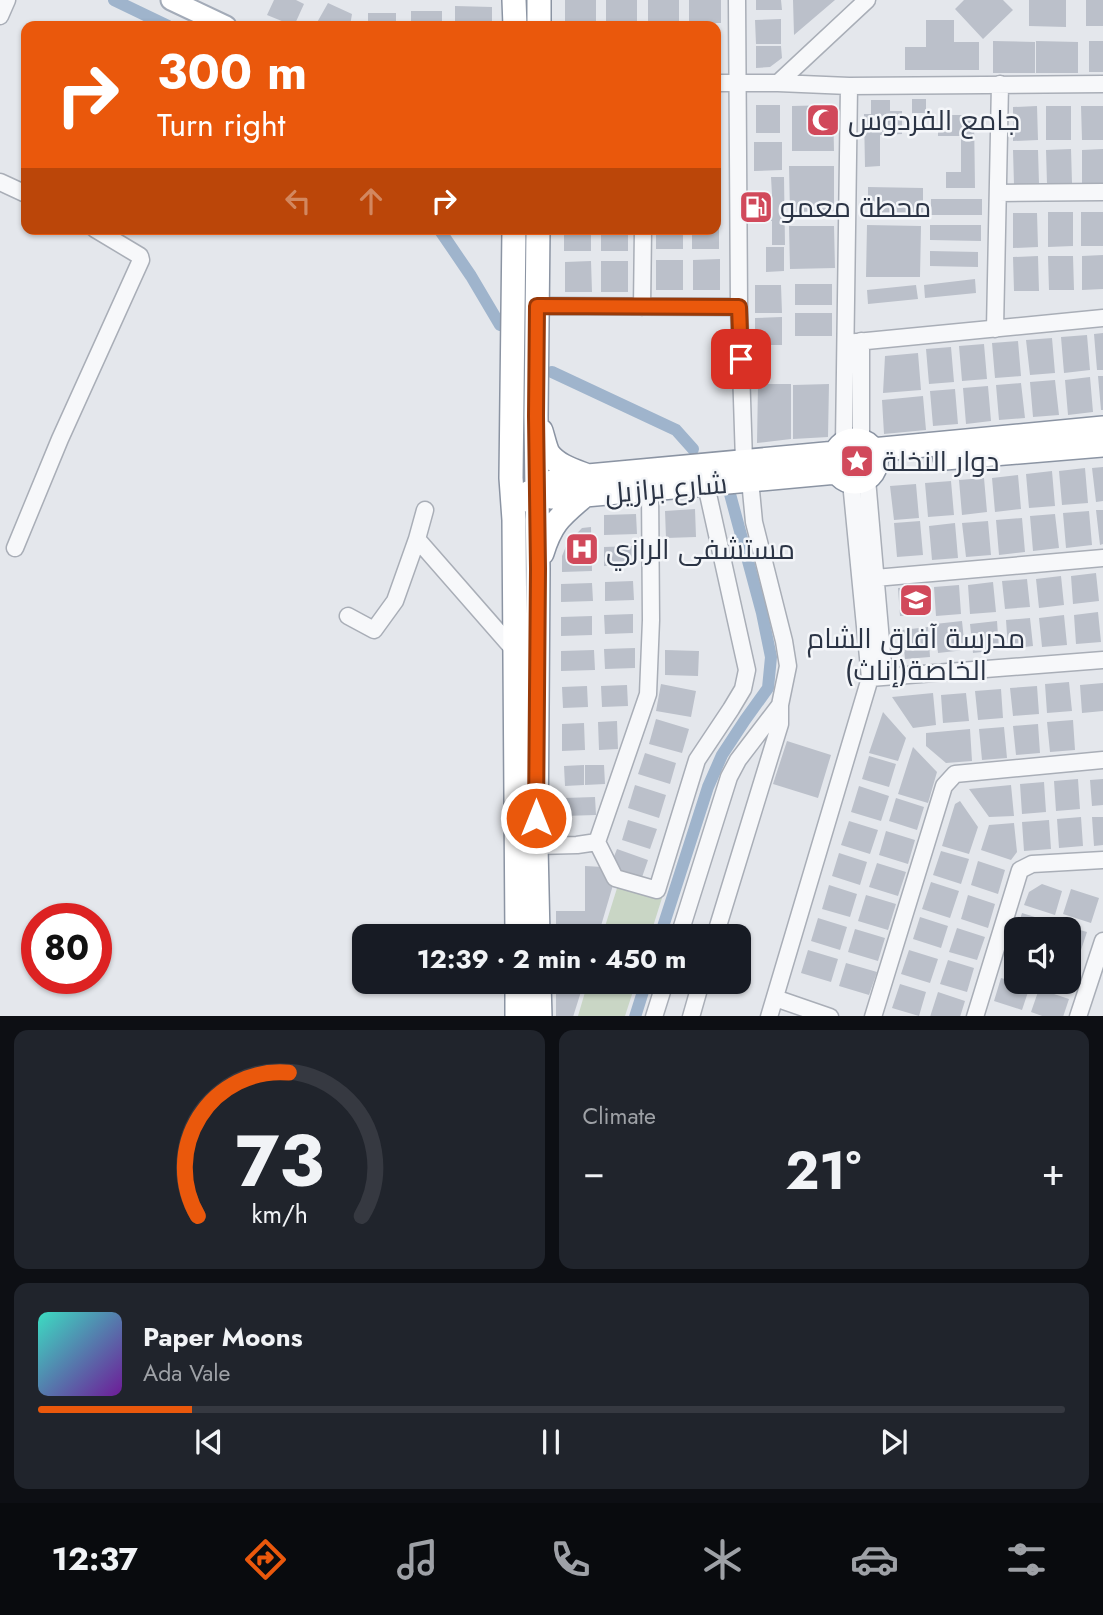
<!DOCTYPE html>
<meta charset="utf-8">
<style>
:root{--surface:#171b24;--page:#20242c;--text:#f1f3f6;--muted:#9ea1a6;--line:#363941;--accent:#ea580c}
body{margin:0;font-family:Jost,Cairo,sans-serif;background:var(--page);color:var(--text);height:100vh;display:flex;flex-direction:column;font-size:26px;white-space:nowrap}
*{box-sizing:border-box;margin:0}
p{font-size:23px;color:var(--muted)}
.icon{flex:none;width:38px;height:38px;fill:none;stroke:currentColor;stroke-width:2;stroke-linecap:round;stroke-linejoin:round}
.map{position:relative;height:1016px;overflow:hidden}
.drawer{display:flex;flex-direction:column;gap:14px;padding:14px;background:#0d0f14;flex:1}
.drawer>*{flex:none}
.hud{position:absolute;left:21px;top:21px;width:700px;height:214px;border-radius:14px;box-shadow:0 2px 5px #0004;background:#ea580c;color:#fff;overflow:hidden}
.tools{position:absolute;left:1004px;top:917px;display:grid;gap:14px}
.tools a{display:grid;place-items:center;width:77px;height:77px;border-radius:14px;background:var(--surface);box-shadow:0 2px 5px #0004;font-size:35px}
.speed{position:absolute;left:21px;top:903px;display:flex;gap:14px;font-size:35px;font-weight:700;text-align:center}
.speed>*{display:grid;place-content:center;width:91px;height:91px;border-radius:50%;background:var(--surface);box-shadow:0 2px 5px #0004;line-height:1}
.speed .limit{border:10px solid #d22;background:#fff;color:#111}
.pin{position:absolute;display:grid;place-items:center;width:60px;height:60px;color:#fff;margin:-30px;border-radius:14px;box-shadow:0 4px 10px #0006}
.me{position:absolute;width:77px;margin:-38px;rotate:0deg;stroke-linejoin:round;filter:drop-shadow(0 0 5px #0008)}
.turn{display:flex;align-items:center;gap:24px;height:147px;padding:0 21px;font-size:32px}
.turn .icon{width:91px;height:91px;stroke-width:2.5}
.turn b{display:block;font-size:49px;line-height:60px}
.lanes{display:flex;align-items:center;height:66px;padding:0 21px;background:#0003;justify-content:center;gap:35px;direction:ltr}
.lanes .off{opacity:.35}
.big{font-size:52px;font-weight:700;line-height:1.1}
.drawer .widget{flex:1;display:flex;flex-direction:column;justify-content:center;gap:10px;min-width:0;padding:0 24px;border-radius:14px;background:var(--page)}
.drawer .dial{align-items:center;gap:0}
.dial svg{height:182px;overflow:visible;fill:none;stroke:var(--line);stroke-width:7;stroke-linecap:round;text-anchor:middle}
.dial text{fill:var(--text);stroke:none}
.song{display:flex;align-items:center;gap:21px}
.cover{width:84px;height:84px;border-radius:10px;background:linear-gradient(135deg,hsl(170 70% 55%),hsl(280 70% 35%))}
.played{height:7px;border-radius:4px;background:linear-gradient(90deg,var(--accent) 15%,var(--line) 15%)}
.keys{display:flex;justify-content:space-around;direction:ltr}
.heat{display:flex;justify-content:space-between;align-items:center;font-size:38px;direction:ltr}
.drawer .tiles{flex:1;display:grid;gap:14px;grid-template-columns:1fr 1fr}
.widget:last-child{grid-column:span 2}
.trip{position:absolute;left:352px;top:924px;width:399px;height:70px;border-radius:14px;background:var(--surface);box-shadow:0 2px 5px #0004;font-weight:700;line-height:70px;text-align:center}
.tabs{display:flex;height:112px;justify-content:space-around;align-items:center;background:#090b0e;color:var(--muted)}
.tabs .icon{width:49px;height:49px}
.tabs .current{color:var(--accent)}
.tabs b{font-size:32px;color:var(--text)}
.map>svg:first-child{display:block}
</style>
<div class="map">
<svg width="1103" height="1017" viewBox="0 0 1103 1017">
<rect width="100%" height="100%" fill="#e4e7ec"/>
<path fill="#c9d6c5" d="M 618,885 L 662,898 L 650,936 L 602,936 Z
M 588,982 L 636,982 L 625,1016 L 578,1016 Z"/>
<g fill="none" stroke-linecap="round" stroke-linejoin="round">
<path stroke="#9fb4cc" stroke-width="12" d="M 114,0 L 168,26
M 439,229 L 471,276 L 500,325
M 552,372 L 676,430 L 693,449
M 660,936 L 708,787 L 722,755 L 745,720 L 768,688 L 771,657 L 762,613 L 730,494
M 635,1017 L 646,982"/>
</g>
<path fill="#bbc0ca" d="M 274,0 L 296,0 L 304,4 L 294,26 L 267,15 Z
M 565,0 L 596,0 L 596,22 L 565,22 Z
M 606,0 L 637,0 L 637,22 L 606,22 Z
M 648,0 L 679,0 L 679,23 L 648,23 Z
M 689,0 L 721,0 L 721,23 L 689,23 Z
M 756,0 L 781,0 L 782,10 L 756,10 Z
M 793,0 L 835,0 L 794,35 Z
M 964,0 L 1003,0 L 1013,10 L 983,39 L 955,9 Z
M 1029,0 L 1066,0 L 1066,27 L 1029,26 Z
M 1086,0 L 1103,0 L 1103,26 L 1086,26 Z
M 328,3 L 352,14 L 350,26 L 315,26 Z
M 455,6 L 492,7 L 492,26 L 455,26 Z
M 411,11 L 442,11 L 442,26 L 411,26 Z
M 368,13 L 396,13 L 396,26 L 368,26 Z
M 781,19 L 781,44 L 756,44 L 755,20 Z
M 926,20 L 954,20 L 954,42 L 979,42 L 979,70 L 905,70 L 905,47 L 926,47 Z
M 716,32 L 721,32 L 721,67 L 716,67 Z
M 993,41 L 1035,42 L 1035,73 L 993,73 Z
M 1036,41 L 1078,42 L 1078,73 L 1036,73 Z
M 1089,41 L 1103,41 L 1103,72 L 1089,72 Z
M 756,46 L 781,46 L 782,58 L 770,67 L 756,68 Z
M 912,99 L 926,99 L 926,113 L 912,113 Z
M 716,100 L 720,100 L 720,131 L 716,131 Z
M 871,100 L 890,100 L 890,111 L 902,111 L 902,134 L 880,135 L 880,166 L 865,167 L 864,114 L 871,114 Z
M 756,105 L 780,105 L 780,133 L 756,133 Z
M 833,105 L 834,151 L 792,151 L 792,106 Z
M 1037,106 L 1038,140 L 1013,141 L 1013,107 Z
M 1046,106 L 1071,106 L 1071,140 L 1046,140 Z
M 1081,106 L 1103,106 L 1103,140 L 1082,140 Z
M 938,115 L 974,115 L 975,188 L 946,188 L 946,172 L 961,172 L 961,136 L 938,136 Z
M 754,142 L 782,142 L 782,170 L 754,171 Z
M 1071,149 L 1072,183 L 1047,184 L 1046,150 Z
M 1103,149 L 1103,184 L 1082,184 L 1082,150 Z
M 1013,150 L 1038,150 L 1039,184 L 1014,185 Z
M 789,166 L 834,166 L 834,211 L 790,212 Z
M 771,177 L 784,177 L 785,245 L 772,245 L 772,221 L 746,221 L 746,195 L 772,195 Z
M 868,187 L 923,188 L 923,214 L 868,213 Z
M 931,199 L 982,199 L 982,215 L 931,215 Z
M 1048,212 L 1073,212 L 1073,246 L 1048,247 Z
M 1081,212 L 1103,212 L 1103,246 L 1081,246 Z
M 1013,213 L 1037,213 L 1038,247 L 1013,248 Z
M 716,218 L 719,218 L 719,249 L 692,249 L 692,229 L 716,229 Z
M 867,225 L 921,226 L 920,277 L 866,277 Z
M 930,225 L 981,225 L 981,241 L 930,240 Z
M 789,226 L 834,226 L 835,268 L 790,269 Z
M 564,229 L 591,229 L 591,251 L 564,251 Z
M 601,229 L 628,229 L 628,251 L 601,251 Z
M 656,229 L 683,229 L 683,249 L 656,249 Z
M 766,247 L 784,247 L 784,271 L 766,272 Z
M 930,251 L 978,252 L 978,267 L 930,266 Z
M 1103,255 L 1103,289 L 1082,290 L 1082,256 Z
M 1038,256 L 1039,291 L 1014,291 L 1013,257 Z
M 1048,256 L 1073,256 L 1074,290 L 1049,290 Z
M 720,259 L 720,290 L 693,290 L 693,260 Z
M 656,260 L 683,260 L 683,290 L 656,290 Z
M 591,261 L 592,292 L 565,292 L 565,262 Z
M 601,261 L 628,261 L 628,292 L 601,292 Z
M 975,279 L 976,293 L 925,298 L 924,285 Z
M 795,284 L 832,284 L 832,305 L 795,305 Z
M 755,285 L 781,285 L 782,313 L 755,313 Z
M 916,285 L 918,299 L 868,304 L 867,290 Z
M 795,313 L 832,313 L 832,336 L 795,336 Z
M 782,317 L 782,345 L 755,345 L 755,318 Z
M 1103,333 L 1103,370 L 1097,370 L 1094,334 Z
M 1087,335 L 1090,370 L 1064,373 L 1061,337 Z
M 1052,338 L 1055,373 L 1030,375 L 1026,340 Z
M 1018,341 L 1021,376 L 995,378 L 992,343 Z
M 984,344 L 987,379 L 962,381 L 959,346 Z
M 951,347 L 954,382 L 929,384 L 926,349 Z
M 918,353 L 921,390 L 883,393 L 885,356 Z
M 1098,376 L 1103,376 L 1103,410 L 1101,410 Z
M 1090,377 L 1093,412 L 1068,415 L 1065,380 Z
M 1055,380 L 1059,415 L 1033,417 L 1030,382 Z
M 1021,383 L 1025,418 L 999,420 L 996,385 Z
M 758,384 L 791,384 L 791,439 L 757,443 Z
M 829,384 L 828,437 L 793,439 L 793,385 Z
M 988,386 L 991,421 L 966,424 L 963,388 Z
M 955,389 L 958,424 L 933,426 L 930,391 Z
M 923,396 L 926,430 L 884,434 L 882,400 Z
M 1103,467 L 1103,501 L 1096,502 L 1092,468 Z
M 1085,468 L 1088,503 L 1062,505 L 1059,471 Z
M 1052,471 L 1055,506 L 1029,508 L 1026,474 Z
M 1018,475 L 1021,509 L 995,512 L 992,478 Z
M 984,478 L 987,512 L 962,515 L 959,480 Z
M 951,481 L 954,515 L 928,517 L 925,483 Z
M 916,484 L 919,518 L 894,520 L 890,486 Z
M 695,509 L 696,537 L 666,538 L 665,511 Z
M 1096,510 L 1103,510 L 1103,544 L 1100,545 Z
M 1089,511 L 1092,545 L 1066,548 L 1063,513 Z
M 636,514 L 637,534 L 604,535 L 604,515 Z
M 1055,514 L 1059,548 L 1033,551 L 1030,516 Z
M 1022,518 L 1025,552 L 999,555 L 996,520 Z
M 920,521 L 923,555 L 897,557 L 894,523 Z
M 988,521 L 991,555 L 966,557 L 962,523 Z
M 955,523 L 958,558 L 932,560 L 929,526 Z
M 591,527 L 592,571 L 562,572 L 562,556 L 567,544 L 582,528 Z
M 633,546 L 634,565 L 604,566 L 604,547 Z
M 1096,573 L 1099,601 L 1073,604 L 1071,576 Z
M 1061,576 L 1064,605 L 1039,608 L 1036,579 Z
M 1027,579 L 1030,607 L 1005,609 L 1002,581 Z
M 633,581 L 634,600 L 605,601 L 605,582 Z
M 993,582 L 996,612 L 970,614 L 968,585 Z
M 592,583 L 593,601 L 561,602 L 561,584 Z
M 959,585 L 961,614 L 936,616 L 934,587 Z
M 925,586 L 927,614 L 900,616 L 898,588 Z
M 1098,612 L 1101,642 L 1076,644 L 1074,615 Z
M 633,614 L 633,633 L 605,634 L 604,615 Z
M 1064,615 L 1067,645 L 1042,647 L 1039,618 Z
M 592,616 L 592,635 L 561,636 L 561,617 Z
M 1030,618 L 1033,646 L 1008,649 L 1006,620 Z
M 962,621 L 965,650 L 938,653 L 935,624 Z
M 997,621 L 999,650 L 973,653 L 970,624 Z
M 928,627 L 930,657 L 905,659 L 902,630 Z
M 635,648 L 635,668 L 605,669 L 604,649 Z
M 594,650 L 595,670 L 561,671 L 561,651 Z
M 665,650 L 699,651 L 698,676 L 665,675 Z
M 1069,682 L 1072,711 L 1047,713 L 1045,684 Z
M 1103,683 L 1103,711 L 1082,713 L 1080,685 Z
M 661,684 L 696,691 L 691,717 L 656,711 Z
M 627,685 L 628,706 L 602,707 L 601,686 Z
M 587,686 L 588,707 L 563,708 L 562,687 Z
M 1037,686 L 1039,714 L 1013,716 L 1010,688 Z
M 1001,689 L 1003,718 L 978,720 L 975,691 Z
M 933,693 L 936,725 L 913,728 L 892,697 Z
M 966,693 L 969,721 L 943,723 L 941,695 Z
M 883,712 L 906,738 L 898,761 L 869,753 Z
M 656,719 L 689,729 L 682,753 L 649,744 Z
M 1073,720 L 1075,750 L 1050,752 L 1047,722 Z
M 617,721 L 618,749 L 599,750 L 598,722 Z
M 584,723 L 585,750 L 562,751 L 562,724 Z
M 1038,724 L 1040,753 L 1016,755 L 1013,726 Z
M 1004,727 L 1007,758 L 982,760 L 979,729 Z
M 970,729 L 972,761 L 946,763 L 926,746 L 926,733 Z
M 787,741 L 831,755 L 818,798 L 773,784 Z
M 913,747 L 937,772 L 928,803 L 898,794 Z
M 645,753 L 676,763 L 670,784 L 638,774 Z
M 869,756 L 896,764 L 889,787 L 862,779 Z
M 584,765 L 584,785 L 565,786 L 564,766 Z
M 585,765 L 604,765 L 605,784 L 585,785 Z
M 1078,779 L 1080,809 L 1056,811 L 1054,781 Z
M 1103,779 L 1103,805 L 1092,806 L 1090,780 Z
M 1044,782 L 1046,812 L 1022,814 L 1020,784 Z
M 635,785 L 666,795 L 659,818 L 628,808 Z
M 1011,785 L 1014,816 L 989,817 L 969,789 Z
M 859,786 L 889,796 L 881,821 L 851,812 Z
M 595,797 L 596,815 L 564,816 L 564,798 Z
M 896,798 L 924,807 L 917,830 L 889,821 Z
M 960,801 L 978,827 L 969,854 L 942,846 L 955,804 Z
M 1081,817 L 1083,846 L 1059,848 L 1057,819 Z
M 1092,817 L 1103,817 L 1103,845 L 1094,846 Z
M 628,820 L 657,829 L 650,849 L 622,840 Z
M 1049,820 L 1051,849 L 1024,851 L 1022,822 Z
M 849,821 L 878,830 L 870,854 L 841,845 Z
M 1014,823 L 1017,852 L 1011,860 L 981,850 L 989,825 Z
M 886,831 L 915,840 L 908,864 L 879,855 Z
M 617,849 L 648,860 L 640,883 L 619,876 L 611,864 Z
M 941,851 L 969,859 L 961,884 L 933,875 Z
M 839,853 L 867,862 L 860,885 L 832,876 Z
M 978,861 L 1005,870 L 998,894 L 971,885 Z
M 877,863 L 906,872 L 898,896 L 869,887 Z
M 585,866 L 603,867 L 613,885 L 598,936 L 556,936 L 556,911 L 585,911 Z
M 931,882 L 959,891 L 950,918 L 922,909 Z
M 1042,884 L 1062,891 L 1055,915 L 1024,905 L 1029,892 Z
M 829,885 L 857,894 L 850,917 L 822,909 Z
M 1071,889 L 1099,898 L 1091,923 L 1063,914 Z
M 866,895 L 896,904 L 888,930 L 858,921 Z
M 968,895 L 995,904 L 988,928 L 961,919 Z
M 1022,913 L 1051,922 L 1048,929 L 1017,929 Z
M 920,917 L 948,926 L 941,948 L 913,939 Z
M 818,918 L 847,927 L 840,950 L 811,941 Z
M 1059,924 L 1087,932 L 1079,956 L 1069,952 L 1069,929 L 1058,929 Z
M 957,928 L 985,937 L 977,960 L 949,952 Z
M 855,929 L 885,938 L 878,961 L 848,952 Z
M 1012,946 L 1017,948 L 1017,973 L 1004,969 Z
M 808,950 L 838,959 L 831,982 L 801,973 Z
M 909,950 L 938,959 L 930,983 L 901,974 Z
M 948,960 L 974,968 L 967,992 L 940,984 Z
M 846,963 L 877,972 L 869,995 L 839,986 Z
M 1069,963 L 1079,967 L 1072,989 L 1051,982 L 1069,982 Z
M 1001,978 L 1030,986 L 1022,1010 L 994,1001 Z
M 556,982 L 584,982 L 573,1017 L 556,1017 Z
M 900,984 L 926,992 L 919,1016 L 892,1008 Z
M 1039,989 L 1069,999 L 1063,1017 L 1045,1017 L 1031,1012 Z
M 938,992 L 965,1001 L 960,1017 L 930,1017 Z"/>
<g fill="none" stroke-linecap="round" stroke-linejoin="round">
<g stroke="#a9aeb7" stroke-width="19">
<path id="minor" d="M 737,0 L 739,307 L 744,461
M 0,16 L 7,0
M 716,83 L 778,83 L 849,86 L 1103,84
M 778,83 L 867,0
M 0,182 L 26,194
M 998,193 L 1103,192
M 537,306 L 739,307
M 642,307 L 643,229
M 995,329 L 1000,84
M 846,343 L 1103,318
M 861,441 L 861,341
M 844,443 L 849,86
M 867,479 L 884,676
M 417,539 L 425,510
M 15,548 L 60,439 L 141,260 L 140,256 L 95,229
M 875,578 L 1103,558
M 348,616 L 374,630 L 395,601 L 417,539 L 515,651
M 870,678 L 1103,660
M 597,842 L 615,878 L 657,890 L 697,760 L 731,709 L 743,689 L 747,670 L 706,485
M 536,846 L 577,845 L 597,842 L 648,694 L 651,620 L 650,489
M 679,936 L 729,777 L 738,760 L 780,705 L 788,666 L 784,641 L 754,522 L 750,480
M 715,936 L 780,724 L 780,705
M 775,998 L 830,1017
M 654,1017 L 665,982
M 691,1017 L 701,982
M 769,1017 L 870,678 L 851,482
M 873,1017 L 944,786 L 955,774 L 1103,760
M 975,1017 L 1020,870 L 1032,864 L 1103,860
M 1078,1017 L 1103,941"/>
</g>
<g stroke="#a3abb8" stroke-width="23">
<path id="major" d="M 171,0 L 226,26"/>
</g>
<g stroke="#8b94a3" stroke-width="26">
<path id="highway" d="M 514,0 L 515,26
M 539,0 L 539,26
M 514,229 L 511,478 L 514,520 L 517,936
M 538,229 L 536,416 L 538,569 L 536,846 L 538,936
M 541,431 C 543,437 545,447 548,453 C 557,466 575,471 588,476
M834 461a21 21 0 1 1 42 0a21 21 0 1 1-42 0Z
M 872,450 L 1103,428
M 945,458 L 1103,445
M 530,492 L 552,497 L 585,495 L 837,472
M 527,500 L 552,482 L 588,476 L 836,453
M 542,553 C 552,521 561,516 585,495
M 517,982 L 517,1017
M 539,982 L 540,1017"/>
</g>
<use href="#minor" stroke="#f7f8fa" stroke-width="16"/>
<use href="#major" stroke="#fff" stroke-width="19"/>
<use href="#highway" stroke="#fff" stroke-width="23"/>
</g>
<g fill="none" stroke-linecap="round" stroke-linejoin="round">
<g stroke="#983908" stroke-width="18">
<path id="route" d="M 536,818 L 538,569 L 536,416 L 537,306 L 739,307 L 741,359"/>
</g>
<use href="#route" stroke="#ea580c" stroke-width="12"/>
</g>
<defs>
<g id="mosque-square" transform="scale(1.75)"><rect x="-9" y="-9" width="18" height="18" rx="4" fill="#d1495b" stroke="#f4f6f9"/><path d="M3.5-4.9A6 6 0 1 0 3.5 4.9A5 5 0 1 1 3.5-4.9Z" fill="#fff"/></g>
<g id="fuel-square" transform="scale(1.75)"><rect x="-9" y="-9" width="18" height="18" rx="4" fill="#d1495b" stroke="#f4f6f9"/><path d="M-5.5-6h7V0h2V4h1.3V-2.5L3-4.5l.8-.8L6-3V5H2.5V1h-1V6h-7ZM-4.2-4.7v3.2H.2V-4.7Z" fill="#fff"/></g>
<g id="sight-square" transform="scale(1.75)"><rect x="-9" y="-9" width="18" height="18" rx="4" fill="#d1495b" stroke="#f4f6f9"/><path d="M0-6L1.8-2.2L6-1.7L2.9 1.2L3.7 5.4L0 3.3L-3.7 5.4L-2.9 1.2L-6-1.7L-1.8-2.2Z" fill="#fff"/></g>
<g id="hospital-square" transform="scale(1.75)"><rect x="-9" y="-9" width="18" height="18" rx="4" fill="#d1495b" stroke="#f4f6f9"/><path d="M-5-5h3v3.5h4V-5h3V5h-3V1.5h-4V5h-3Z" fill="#fff"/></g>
<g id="school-square" transform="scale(1.75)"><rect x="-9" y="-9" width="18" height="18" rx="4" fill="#d1495b" stroke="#f4f6f9"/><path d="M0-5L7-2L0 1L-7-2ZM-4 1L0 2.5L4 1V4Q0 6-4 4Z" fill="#fff"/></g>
</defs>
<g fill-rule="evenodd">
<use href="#mosque-square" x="823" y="120"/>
<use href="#fuel-square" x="756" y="207"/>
<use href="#sight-square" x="857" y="461"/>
<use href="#hospital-square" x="582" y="549"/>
<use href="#school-square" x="916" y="600"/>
</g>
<g text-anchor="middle" stroke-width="5" stroke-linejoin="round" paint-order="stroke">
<g font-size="28" fill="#2b3445" stroke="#f4f6f9" text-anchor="start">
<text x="848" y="130">جامع الفردوس</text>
<text x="780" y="217">محطة معمو</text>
<text x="882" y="471">دوار النخلة</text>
<text x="606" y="559">مستشفى الرازي</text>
<text x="916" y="648" text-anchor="middle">مدرسة آفاق الشام<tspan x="916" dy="32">الخاصة(إناث)</tspan></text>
</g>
<g font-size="28" fill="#2b3445" stroke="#f4f6f9">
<text transform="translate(666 488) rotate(-5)" y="10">شارع برازيل</text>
</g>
</g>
</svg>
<div class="tools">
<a><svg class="icon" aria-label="sound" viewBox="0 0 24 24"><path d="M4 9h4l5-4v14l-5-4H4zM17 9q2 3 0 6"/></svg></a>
</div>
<div class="speed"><div class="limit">80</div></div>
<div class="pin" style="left:741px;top:359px;background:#d93025"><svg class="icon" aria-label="arrive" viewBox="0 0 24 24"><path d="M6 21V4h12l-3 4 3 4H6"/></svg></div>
<svg class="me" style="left:536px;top:818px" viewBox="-20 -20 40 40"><circle r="17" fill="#ea580c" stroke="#fff" stroke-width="3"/><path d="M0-11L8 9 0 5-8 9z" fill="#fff"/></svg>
<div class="trip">12:39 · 2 min · 450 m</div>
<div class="hud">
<div class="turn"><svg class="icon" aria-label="right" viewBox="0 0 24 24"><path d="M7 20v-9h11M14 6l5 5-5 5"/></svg><div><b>300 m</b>Turn right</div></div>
<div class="lanes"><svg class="icon off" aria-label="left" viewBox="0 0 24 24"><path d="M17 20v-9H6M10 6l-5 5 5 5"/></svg><svg class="icon off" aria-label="ahead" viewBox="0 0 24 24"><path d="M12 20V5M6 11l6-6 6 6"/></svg><svg class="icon" aria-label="right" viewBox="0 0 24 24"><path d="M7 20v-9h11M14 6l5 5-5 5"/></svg></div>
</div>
</div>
<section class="drawer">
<div class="tiles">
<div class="widget dial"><svg viewBox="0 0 100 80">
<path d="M14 69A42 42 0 1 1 86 69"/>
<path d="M14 69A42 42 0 0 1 54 6" stroke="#ea580c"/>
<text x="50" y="56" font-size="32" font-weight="700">73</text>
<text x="50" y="72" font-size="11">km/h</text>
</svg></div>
<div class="widget"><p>Climate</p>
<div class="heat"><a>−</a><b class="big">21°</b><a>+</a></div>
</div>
<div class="widget">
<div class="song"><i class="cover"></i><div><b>Paper Moons</b><p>Ada Vale</p></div></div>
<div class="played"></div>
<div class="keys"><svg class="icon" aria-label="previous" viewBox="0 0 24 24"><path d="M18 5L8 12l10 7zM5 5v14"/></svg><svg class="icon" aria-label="pause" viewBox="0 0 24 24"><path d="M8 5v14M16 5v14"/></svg><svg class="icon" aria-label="next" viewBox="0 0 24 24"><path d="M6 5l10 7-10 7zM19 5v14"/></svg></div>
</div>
</div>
</section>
<nav class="tabs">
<b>12:37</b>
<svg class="icon current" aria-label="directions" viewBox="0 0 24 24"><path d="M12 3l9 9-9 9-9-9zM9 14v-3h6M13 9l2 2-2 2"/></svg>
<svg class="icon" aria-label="music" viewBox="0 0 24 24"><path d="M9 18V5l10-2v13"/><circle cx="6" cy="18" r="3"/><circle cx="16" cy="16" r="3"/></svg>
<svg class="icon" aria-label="phone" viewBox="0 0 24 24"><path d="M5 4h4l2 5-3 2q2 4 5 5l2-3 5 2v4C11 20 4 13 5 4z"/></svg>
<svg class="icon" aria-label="climate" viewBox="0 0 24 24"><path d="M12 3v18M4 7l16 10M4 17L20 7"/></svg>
<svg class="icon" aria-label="car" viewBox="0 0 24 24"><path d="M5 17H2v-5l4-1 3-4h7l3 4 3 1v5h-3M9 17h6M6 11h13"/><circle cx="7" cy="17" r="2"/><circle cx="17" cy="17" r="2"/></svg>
<svg class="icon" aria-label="filters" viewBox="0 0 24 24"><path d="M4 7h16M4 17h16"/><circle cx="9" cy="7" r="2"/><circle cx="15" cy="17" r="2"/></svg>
</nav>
